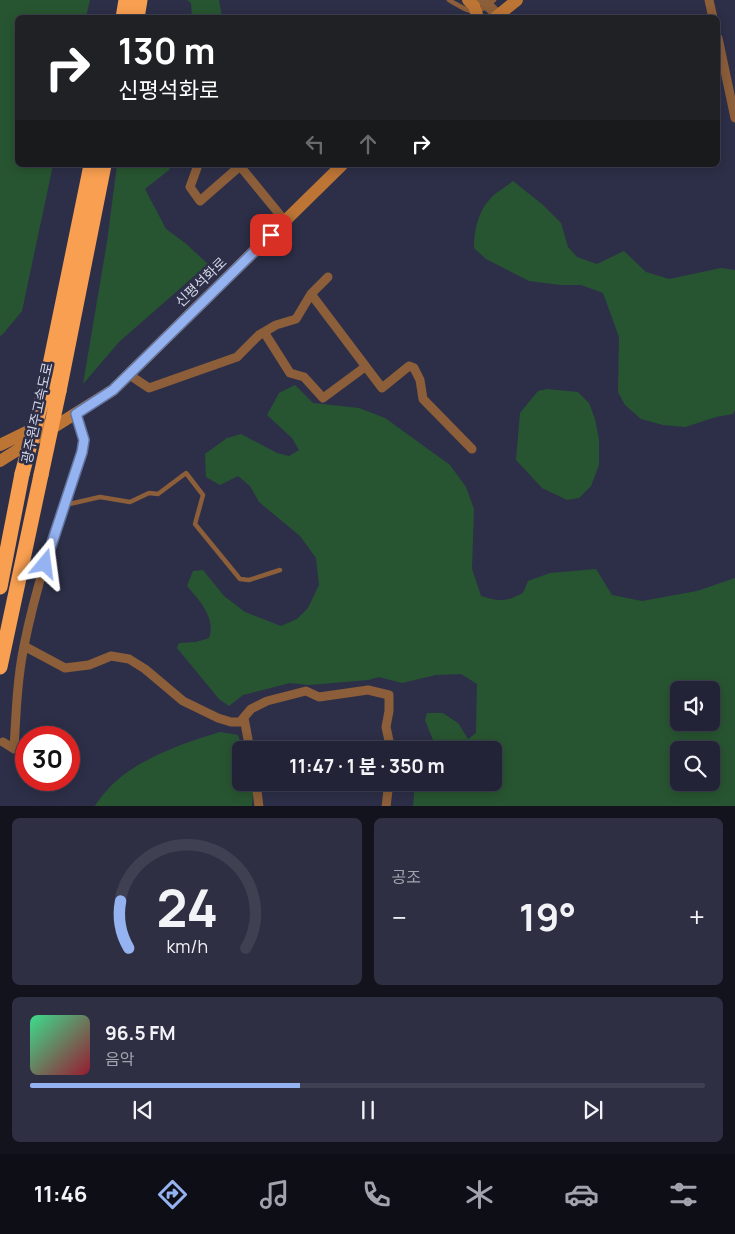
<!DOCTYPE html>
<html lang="ko">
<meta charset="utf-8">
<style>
:root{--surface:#222336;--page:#2e2f42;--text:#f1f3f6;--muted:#a2a4ad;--line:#3f4051;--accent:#95b2f1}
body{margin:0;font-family:Manrope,"Noto Sans KR",sans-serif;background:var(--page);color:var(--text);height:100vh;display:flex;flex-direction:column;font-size:19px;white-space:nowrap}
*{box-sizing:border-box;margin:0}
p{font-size:16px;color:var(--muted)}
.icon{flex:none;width:28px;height:28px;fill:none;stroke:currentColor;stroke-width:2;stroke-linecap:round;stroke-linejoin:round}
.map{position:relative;height:806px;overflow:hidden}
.sheet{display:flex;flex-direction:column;gap:12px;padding:12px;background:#13131e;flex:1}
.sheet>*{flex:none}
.banner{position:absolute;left:15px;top:15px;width:705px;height:152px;border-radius:8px;box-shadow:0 2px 12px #0003,0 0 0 1px var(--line);background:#202124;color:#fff;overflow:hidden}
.buttons{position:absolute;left:670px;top:681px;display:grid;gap:10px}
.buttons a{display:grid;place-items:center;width:50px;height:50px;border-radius:8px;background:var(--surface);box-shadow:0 2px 12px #0003,0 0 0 1px var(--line);font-size:25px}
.speed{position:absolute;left:15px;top:726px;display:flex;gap:10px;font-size:25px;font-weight:700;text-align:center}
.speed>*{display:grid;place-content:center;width:65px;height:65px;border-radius:50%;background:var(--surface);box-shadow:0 2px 12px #0003,0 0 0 1px var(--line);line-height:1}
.speed .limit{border:8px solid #d22;background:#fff;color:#111}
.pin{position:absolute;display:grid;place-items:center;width:42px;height:42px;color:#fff;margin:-21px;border-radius:10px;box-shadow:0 2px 8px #0006}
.me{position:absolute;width:55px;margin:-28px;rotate:16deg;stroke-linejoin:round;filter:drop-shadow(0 0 4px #0008)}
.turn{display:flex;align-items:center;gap:18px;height:105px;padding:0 20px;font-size:22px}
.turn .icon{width:65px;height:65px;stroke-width:2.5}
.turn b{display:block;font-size:35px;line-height:42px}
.lanes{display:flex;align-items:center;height:48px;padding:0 20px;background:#0003;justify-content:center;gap:25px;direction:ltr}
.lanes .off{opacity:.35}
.big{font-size:38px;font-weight:700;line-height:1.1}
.sheet .card{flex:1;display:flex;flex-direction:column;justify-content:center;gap:8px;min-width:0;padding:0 18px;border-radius:8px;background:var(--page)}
.sheet .dial{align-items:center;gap:0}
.dial svg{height:130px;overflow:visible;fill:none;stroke:var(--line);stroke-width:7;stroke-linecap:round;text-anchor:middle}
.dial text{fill:var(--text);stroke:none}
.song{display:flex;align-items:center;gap:15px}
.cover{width:60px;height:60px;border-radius:8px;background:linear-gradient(135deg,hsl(150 70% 55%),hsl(350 70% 35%))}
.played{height:5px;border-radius:2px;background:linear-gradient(90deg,var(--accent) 40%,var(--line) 40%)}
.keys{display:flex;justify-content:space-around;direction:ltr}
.heat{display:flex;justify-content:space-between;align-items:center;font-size:28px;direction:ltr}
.sheet .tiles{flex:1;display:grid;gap:12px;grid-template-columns:1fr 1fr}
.card:last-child{grid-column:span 2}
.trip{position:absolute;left:232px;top:741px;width:270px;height:50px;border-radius:8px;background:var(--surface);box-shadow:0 2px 12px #0003,0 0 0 1px var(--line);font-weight:700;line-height:50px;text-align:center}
.tab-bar{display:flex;height:80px;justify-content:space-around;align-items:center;background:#0e0e16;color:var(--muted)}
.tab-bar .icon{width:35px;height:35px}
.tab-bar .current{color:var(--accent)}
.tab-bar b{font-size:22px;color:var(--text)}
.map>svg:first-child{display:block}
</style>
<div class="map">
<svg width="735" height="807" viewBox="0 0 735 807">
<rect width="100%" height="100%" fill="#2d2f48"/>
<path fill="#285531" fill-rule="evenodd" d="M 0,0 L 90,0 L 86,17 L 18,18 L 18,165 L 53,165 L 22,311 L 3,334 L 0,336 Z
M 187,0 L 219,0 L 222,17 L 192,17 L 191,3 Z
M 117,165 L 171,165 L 169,170 L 145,189 L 166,229 L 185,243 L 208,264 L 119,342 L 83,384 L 107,242 Z
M 513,181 L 543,205 L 561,223 L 568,247 L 577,257 L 597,264 L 624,251 L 646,272 L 669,279 L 721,268 L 735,270 L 735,410 L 733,414 L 716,417 L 685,427 L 663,425 L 641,419 L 625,405 L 618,392 L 619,337 L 603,293 L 581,285 L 561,285 L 529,281 L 486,259 L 474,248 C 474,230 478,212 490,199 C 496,192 506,187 513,181 Z
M 295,385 L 313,403 L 359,408 L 385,418 L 450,465 L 466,487 L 474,509 L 472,569 L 481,596 C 500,602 505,602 523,593 L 528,581 L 550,573 L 596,569 L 612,595 L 642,601 L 697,591 L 735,578 L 735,806 L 413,806 L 415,783 L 494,782 L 494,750 L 432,750 L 433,740 L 425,720 L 427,713 L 443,713 L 458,723 L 468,739 L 476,733 L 477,684 L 461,674 L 436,675 L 402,683 L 379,677 L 368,680 L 309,685 L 290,683 L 243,695 L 229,706 L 219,699 L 177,648 L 179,643 L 196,642 L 209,638 C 216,618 200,601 187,586 L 193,571 L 203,570 L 224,596 L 245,612 L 281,626 L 297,619 L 308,608 L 319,585 L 316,558 L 300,536 L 259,502 L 250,486 L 238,476 L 220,485 L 206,477 L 205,454 L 227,438 L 241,434 L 277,453 L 289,456 L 299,450 L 292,438 L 267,415 L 279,393 ZM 679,690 L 711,690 L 711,722 L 679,722 ZM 679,750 L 711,750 L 711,782 L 679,782 Z
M 547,389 L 578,392 L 589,403 L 595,419 L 599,440 L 599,465 L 591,486 L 579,498 L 567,500 L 542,488 L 516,460 L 520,413 L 538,391 Z
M 220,732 L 238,735 L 243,750 L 241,750 L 241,782 L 251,783 L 253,793 L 252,806 L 94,807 C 99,800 104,793 109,788 C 136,759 184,743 220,732 Z"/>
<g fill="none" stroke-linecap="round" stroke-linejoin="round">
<path stroke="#8c5e39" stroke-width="4.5" d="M 449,0 C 470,12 475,18 494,0
M 65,505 L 100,497 L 130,502 L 149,493 L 158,494 L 186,473 L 203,495 L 195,524 L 240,579 L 249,580 L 280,570"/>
<path stroke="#8c5e39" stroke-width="9" d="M 709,0 L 713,18
M 718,38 L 735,118
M 198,165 L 190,187 L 200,201 L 240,166
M 241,165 L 240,166 L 285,221
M 311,294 L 382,388 L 409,366 L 414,368 L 420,380 L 423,399 L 472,449
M 264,332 L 290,373 L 304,377 L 323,398 L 365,367
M 128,374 L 149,388 L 237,357 L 259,335 L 276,325 L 296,319 L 311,294 L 328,277
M 24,646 L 65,668 L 89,665 L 111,656 L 129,659 L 145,669 L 183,701 L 218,718 L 231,722 L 240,722 L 251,709 L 267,701 L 306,691 L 319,697 L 368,690 L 389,695 L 389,711 L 386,727 L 391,750
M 244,718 L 250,750
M 3,742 L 14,749 C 16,715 17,680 24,646 C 37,580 60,516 82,452 L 84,440 L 76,414
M 256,782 L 259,807
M 386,807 L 389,782"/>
<path stroke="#8c5e39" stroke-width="11" d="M 482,0 L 498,15"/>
<path stroke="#bd7535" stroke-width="12" d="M 468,0 L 474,6 L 478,18
M 495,18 L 517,0
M 0,445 L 41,425
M 0,461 L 113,390 L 342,165"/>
<path stroke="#f89f51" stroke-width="15" d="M 123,18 L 126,0
M 137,18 L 140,0
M 45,389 L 91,165
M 59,391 L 104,165
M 0,587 L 22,474
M 0,667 L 41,475"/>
<path stroke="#f89f51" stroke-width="15" d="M 22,474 L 45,389
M 41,475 L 59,391"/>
</g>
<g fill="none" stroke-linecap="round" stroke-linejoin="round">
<g stroke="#61749d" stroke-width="12">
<path id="route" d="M 45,564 L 82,452 L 84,440 L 76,414 L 113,390 L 271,235"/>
</g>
<use href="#route" stroke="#95b2f1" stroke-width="9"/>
</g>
<g text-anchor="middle" stroke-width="5" stroke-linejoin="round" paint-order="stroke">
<g font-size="14" fill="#d4d6e7" stroke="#2d2f48">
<text transform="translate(201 282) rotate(-44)" y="5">신평석화로</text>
<text transform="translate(37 413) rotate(-78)" y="5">광주원주고속도로</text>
</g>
</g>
</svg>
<div class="buttons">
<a><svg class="icon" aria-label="sound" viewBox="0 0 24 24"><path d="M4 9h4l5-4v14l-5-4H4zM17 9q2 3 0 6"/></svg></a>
<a><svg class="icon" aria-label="search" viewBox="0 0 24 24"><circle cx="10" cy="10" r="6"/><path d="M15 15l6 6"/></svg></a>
</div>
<div class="speed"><div class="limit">30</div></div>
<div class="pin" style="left:271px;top:235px;background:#d93025"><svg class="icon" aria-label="arrive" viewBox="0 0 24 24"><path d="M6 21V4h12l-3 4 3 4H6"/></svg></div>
<svg class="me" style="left:45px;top:564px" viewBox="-20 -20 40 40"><path d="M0-17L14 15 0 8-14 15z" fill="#95b2f1" stroke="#fff" stroke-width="4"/></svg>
<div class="trip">11:47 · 1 분 · 350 m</div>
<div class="banner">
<div class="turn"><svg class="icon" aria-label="right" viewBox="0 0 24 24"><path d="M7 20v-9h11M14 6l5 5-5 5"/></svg><div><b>130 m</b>신평석화로</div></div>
<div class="lanes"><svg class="icon off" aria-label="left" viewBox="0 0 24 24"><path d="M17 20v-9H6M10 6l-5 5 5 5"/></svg><svg class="icon off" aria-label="ahead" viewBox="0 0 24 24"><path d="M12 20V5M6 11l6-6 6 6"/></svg><svg class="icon" aria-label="right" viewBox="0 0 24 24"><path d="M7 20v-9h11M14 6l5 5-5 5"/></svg></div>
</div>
</div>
<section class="sheet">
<div class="tiles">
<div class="card dial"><svg viewBox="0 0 100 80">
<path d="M14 69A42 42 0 1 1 86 69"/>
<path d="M14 69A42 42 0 0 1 9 40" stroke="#95b2f1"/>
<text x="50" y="56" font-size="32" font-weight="700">24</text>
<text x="50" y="72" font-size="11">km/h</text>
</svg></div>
<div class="card"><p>공조</p>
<div class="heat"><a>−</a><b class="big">19°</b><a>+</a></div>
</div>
<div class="card">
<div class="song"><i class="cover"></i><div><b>96.5 FM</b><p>음악</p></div></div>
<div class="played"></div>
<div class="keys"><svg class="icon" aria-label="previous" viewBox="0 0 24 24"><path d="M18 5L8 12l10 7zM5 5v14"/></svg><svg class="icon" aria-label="pause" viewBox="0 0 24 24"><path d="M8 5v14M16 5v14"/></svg><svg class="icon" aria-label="next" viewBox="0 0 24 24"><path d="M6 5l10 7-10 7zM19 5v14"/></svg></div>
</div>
</div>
</section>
<nav class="tab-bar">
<b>11:46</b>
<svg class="icon current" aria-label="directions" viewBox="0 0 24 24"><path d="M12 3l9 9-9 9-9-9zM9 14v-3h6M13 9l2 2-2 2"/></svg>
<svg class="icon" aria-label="music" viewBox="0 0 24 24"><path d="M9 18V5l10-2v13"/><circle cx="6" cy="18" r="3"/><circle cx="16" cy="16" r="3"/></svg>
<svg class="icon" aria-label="phone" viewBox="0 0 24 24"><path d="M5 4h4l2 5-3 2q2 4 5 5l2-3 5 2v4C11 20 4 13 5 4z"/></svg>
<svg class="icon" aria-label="climate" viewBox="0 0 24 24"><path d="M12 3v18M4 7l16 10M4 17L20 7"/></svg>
<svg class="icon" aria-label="car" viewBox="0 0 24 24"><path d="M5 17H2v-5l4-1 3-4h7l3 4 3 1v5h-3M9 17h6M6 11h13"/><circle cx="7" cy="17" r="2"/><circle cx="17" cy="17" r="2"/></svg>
<svg class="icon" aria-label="filters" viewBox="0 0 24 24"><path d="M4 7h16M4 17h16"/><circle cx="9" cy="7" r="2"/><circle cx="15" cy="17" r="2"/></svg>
</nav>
